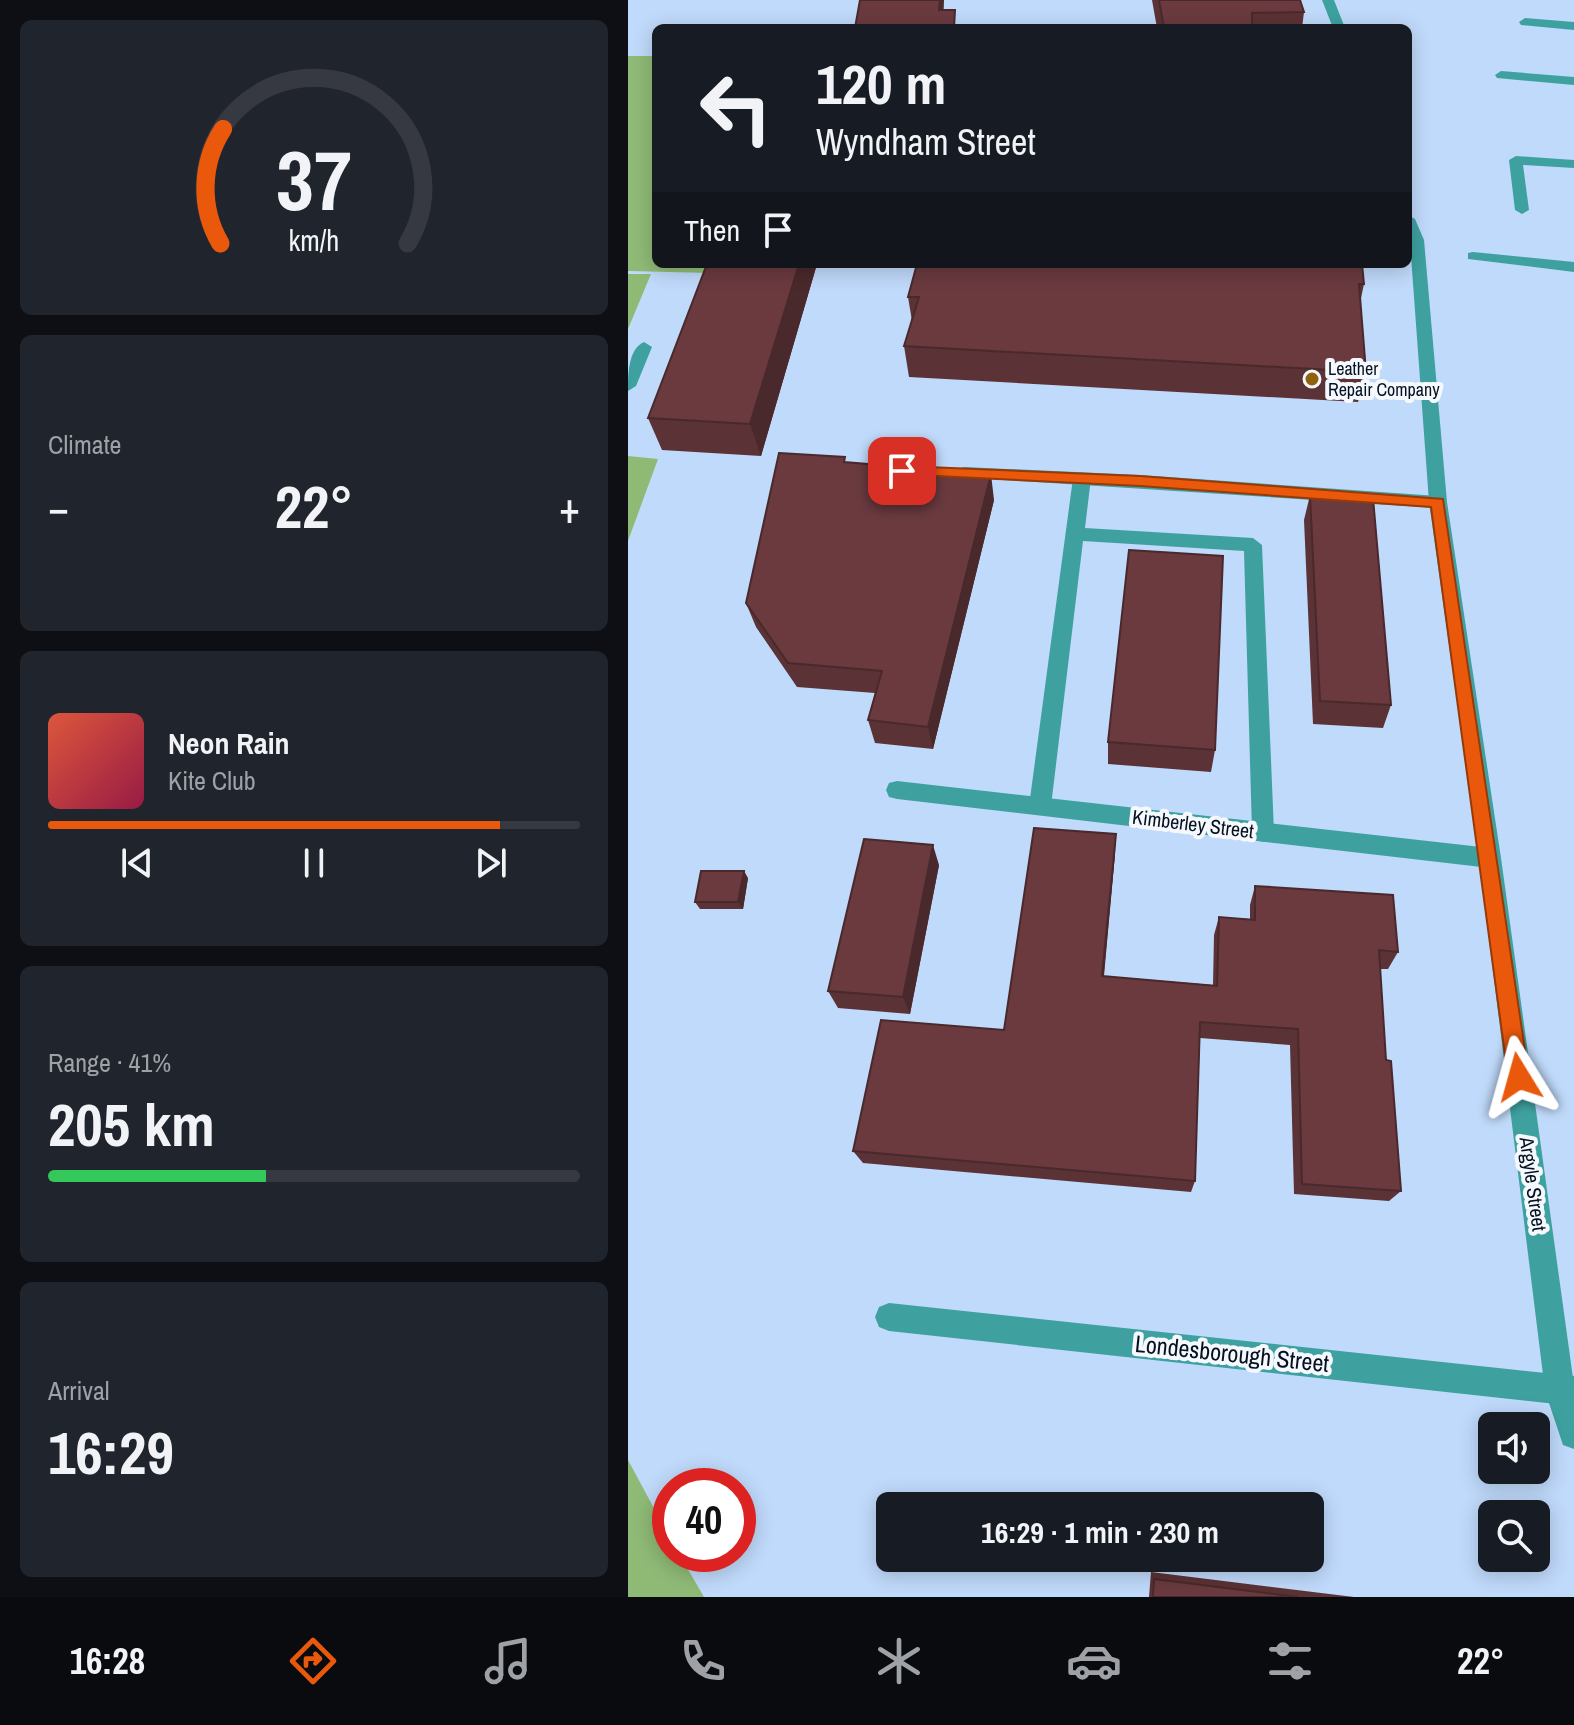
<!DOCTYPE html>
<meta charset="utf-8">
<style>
:root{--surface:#171b24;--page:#20242c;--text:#f1f3f6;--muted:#9ea1a6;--line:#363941;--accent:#ea580c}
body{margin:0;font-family:"Archivo Narrow",sans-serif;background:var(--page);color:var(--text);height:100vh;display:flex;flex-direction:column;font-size:30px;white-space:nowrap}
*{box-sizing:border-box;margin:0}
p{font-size:26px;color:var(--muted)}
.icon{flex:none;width:44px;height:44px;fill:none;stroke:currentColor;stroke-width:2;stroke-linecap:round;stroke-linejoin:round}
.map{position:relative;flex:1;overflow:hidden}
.panel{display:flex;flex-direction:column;gap:20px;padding:20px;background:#0d0f14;width:628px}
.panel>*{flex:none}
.guide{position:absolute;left:24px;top:24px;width:760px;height:244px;border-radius:12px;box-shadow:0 4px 20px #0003;background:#171b24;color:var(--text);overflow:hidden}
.controls{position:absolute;left:850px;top:1412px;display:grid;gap:16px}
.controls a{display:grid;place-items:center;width:72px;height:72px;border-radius:12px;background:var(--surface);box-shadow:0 4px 20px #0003;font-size:40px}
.speed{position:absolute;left:24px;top:1468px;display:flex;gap:16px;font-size:40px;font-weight:700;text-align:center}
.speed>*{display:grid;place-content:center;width:104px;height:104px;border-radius:50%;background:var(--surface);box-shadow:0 4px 20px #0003;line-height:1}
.speed .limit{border:12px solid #d22;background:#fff;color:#111}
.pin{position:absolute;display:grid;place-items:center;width:68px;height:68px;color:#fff;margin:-34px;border-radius:16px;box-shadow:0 4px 12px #0006}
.me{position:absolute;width:88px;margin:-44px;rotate:352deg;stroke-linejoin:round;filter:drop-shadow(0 0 6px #0008)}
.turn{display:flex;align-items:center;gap:28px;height:168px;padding:0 32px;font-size:36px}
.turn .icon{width:104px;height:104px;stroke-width:2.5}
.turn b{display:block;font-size:56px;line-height:68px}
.then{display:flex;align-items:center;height:76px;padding:0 32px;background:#0003;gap:16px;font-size:30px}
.big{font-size:60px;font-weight:700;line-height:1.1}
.panel .tile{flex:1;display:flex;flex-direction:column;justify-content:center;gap:12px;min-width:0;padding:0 28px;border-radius:12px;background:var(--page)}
.panel .dial{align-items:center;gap:0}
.dial svg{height:208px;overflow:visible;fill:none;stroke:var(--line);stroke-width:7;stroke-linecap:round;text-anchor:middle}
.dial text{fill:var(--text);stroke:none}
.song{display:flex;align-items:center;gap:24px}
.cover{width:96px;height:96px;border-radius:12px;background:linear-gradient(135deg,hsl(10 70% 55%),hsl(340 70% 35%))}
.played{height:8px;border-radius:4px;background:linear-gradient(90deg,var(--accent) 85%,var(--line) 85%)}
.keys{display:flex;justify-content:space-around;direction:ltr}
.heat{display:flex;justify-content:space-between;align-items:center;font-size:44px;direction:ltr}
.charge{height:12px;border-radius:6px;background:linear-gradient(90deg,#34c759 41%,var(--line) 0)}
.trip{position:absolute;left:248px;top:1492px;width:448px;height:80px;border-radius:12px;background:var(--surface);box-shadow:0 4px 20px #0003;font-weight:700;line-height:80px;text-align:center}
.tab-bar{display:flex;height:128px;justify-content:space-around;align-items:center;background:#090b0e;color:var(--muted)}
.tab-bar .icon{width:56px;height:56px}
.tab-bar .selected{color:var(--accent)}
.tab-bar b{font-size:36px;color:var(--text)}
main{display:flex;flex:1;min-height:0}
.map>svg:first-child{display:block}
</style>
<main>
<section class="panel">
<div class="tile dial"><svg viewBox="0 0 100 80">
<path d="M14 69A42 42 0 1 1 86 69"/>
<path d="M14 69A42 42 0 0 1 15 25" stroke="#ea580c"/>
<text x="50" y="56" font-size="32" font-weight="700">37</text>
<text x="50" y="72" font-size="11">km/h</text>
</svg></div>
<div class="tile"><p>Climate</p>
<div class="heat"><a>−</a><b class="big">22°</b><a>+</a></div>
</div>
<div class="tile">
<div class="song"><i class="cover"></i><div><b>Neon Rain</b><p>Kite Club</p></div></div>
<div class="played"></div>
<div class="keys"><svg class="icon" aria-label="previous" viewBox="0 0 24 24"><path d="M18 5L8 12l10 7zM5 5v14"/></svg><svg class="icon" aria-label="pause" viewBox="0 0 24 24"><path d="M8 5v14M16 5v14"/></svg><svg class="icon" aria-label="next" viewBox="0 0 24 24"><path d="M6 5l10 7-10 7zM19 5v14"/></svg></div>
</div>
<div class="tile"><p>Range · 41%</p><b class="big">205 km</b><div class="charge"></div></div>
<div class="tile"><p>Arrival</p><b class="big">16:29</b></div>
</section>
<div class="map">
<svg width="946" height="1597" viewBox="0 0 946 1597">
<rect width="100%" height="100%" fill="#c0dafb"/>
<path fill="#8fba76" d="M 0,56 L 28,56 L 28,264 L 87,264 L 84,273 L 0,271 Z
M 0,274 L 23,274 L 0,329 Z
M 0,456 L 30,459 L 0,541 Z
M 0,1460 L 42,1538 L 42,1554 L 51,1554 L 76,1597 L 0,1597 Z"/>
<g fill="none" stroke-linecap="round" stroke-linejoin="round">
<path fill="#3ea1a0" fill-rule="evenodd" d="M 897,18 L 946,22 L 946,30 L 893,25 L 891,22 Z
M 873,71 L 946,77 L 946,85 L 869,78 L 867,75 Z
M 888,156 L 946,160 L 946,168 L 895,165 L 901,210 L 894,214 L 887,210 L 881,160 Z
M 16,342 L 24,347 L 8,386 L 0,391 C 0,375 0,349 16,342 Z
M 454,472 L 463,478 L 457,528 L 625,538 L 634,545 L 646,832 L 643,839 L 635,842 L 627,839 L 624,832 L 616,551 L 455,541 L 423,806 L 420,813 L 412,815 L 404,813 L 401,806 L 445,478 Z"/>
<path fill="#3ea1a0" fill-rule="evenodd" d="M 845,252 L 946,262 L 946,272 L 840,259 L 840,253 Z
M 336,467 L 512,475 L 810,496 L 819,502 L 810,508 L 330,477 L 327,473 L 330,469 Z
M 269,781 L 862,848 L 870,851 L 873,858 L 870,865 L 862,868 L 269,799 L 261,797 L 258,790 L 261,783 Z
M 261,1303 L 946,1376 L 946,1406 L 261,1331 L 251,1327 L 247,1317 L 251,1307 Z"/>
<path fill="#3ea1a0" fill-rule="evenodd" d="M 694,0 L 706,0 L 717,28 L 705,28 Z
M 780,215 L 787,219 L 796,240 L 819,502 L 873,858 L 946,1385 L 946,1449 L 935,1445 L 917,1391 L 851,858 L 801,502 Z"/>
</g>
<path fill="#5b3236" d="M 524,0 L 672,0 L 676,12 L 674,28 L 529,28 Z
M 79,264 L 189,264 L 133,456 L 34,450 L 20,418 Z
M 736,284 L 732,303 L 738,372 L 730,402 L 281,377 L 276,346 L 284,321 L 280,297 Z
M 219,462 L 366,500 L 305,749 L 247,743 L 240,720 L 247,693 L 169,687 L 128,627 L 118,603 Z
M 682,495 L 763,705 L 755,728 L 685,724 L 676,520 Z
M 480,742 L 587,750 L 583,772 L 480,764 Z
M 487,854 L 476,976 L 585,985 L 586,935 L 591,917 L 622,919 L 622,905 L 627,886 L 770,952 L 760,969 L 752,969 L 758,1060 L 773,1191 L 761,1201 L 666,1194 L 662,1045 L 572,1038 L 567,1181 L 563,1192 L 235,1163 L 225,1151 L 376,1030 Z
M 311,865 L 282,1014 L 210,1008 L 200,991 Z
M 120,878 L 115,909 L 72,909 L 67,902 Z
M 523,1572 L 726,1597 L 521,1597 Z"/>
<path fill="#4a292c" d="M 312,0 L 316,0 L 315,28 L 311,10 Z
M 171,264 L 189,264 L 133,456 L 122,424 Z
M 363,474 L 366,500 L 305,749 L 300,727 Z
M 488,834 L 487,854 L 474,993 L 474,976 Z
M 305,845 L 311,865 L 282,1014 L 275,997 Z
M 116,871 L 120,878 L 115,909 L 110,902 Z"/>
<path fill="#6a3a3f" stroke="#4a292c" stroke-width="2" d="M 232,0 L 312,0 L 311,10 L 327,10 L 326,28 L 227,28 Z
M 531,0 L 672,0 L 676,12 L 624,13 L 624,28 L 536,28 Z
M 79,264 L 171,264 L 122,424 L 20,418 Z
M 289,264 L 734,264 L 736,284 L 731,284 L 738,372 L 276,346 L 291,297 L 280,297 Z
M 151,453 L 217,457 L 216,462 L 363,474 L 300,727 L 240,720 L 254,671 L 160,663 L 118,603 Z
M 682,495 L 745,498 L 763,705 L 692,701 Z
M 501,550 L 595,556 L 587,750 L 480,742 Z
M 406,828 L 488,834 L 474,976 L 589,986 L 591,917 L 627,920 L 627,886 L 765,895 L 770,952 L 751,950 L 758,1060 L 763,1061 L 773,1191 L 674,1184 L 670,1029 L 572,1022 L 567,1181 L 225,1151 L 253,1020 L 376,1030 Z
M 236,839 L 305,845 L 275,997 L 200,991 Z
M 73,871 L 116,871 L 110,902 L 67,902 Z
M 526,1579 L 670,1597 L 525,1597 Z"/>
<path fill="#ea580c" stroke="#983908" stroke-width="2" d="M 274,466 L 512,476 L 815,499 L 901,1077 L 898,1085 L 891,1088 L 883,1085 L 880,1077 L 803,507 L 512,486 L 268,474 L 268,467 Z"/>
<circle fill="#91620e" stroke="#f5f9fd" stroke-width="3" cx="684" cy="379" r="8"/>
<g text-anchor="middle" stroke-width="8" stroke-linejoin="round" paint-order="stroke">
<g font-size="18" fill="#06111f" stroke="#f5f9fd" text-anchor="start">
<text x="700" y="375">Leather<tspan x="700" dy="21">Repair Company</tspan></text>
</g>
<g font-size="20" fill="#06111f" stroke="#f5f9fd">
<text transform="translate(565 824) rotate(7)" y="7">Kimberley Street</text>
<text transform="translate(905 1184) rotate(82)" y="7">Argyle Street</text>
</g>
<g font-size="24" fill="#06111f" stroke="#f5f9fd">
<text transform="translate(604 1354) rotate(6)" y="8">Londesborough Street</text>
</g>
</g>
</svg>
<div class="controls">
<a><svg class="icon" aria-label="sound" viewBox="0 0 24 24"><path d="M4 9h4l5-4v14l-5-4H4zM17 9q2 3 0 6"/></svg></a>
<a><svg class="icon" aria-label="search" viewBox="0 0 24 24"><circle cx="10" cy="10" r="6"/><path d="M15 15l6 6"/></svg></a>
</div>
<div class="speed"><div class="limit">40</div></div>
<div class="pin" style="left:274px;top:471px;background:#d93025"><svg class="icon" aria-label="arrive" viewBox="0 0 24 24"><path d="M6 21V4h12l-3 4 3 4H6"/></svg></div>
<svg class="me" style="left:891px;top:1077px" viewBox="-20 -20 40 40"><path d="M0-17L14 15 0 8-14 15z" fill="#ea580c" stroke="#fff" stroke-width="4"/></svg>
<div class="trip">16:29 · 1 min · 230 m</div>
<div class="guide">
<div class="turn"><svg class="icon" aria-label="left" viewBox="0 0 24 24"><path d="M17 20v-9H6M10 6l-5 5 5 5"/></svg><div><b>120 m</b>Wyndham Street</div></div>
<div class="then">Then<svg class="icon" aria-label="arrive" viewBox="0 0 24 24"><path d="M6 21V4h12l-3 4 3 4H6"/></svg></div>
</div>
</div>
</main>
<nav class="tab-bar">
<b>16:28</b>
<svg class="icon selected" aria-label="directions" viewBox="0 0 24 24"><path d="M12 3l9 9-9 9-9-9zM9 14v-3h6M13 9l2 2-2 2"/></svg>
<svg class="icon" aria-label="music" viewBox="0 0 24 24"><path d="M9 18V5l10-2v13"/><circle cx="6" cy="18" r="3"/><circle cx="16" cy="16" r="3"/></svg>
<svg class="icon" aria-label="phone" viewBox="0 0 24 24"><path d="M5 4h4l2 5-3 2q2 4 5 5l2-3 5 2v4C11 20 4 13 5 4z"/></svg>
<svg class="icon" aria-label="climate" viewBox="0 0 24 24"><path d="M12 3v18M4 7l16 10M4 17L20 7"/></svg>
<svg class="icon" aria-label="car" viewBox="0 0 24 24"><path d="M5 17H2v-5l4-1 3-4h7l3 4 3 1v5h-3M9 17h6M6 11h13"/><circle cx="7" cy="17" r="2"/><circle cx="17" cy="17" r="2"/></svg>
<svg class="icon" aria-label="filters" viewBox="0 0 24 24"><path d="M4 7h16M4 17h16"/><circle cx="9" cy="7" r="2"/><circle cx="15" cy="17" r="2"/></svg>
<b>22°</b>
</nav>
